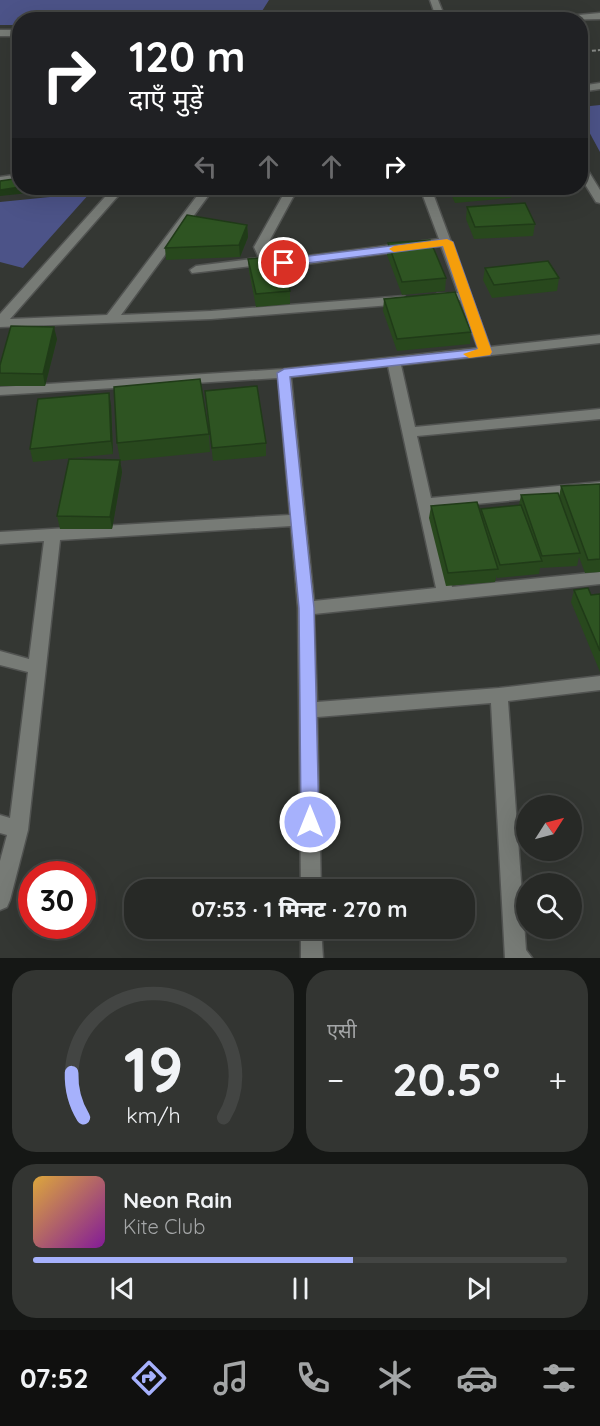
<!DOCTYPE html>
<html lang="hi">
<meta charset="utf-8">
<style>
:root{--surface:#272926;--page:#333532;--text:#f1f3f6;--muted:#a4a6a7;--line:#434543;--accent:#a6b1fc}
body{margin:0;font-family:Quicksand,"Noto Sans Devanagari",sans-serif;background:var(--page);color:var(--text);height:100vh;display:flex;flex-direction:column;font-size:22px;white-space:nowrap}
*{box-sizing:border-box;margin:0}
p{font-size:20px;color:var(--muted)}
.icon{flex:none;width:33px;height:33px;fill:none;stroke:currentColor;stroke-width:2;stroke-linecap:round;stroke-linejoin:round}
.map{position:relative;height:958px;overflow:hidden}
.details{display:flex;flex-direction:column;gap:12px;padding:12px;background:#151715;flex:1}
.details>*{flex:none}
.banner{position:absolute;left:12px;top:12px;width:576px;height:183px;border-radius:24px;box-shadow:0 6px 24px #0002,0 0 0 2px var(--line);background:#202124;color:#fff;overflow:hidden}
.needle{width:39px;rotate:54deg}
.controls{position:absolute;left:516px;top:795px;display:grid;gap:12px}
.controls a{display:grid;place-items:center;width:66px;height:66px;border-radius:50%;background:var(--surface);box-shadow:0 6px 24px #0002,0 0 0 2px var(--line);font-size:30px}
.speed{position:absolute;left:18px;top:861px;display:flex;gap:12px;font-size:30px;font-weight:700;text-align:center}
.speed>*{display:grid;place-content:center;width:78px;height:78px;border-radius:50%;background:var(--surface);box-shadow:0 6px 24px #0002,0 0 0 2px var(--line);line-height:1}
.speed .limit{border:9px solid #d22;background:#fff;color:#111}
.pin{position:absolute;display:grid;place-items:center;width:51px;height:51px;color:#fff;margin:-26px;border:3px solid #fff;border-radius:50%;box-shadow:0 2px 6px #0007}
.me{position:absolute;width:66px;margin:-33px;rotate:0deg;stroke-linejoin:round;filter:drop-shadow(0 0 4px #0008)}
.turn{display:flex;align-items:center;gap:21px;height:126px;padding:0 18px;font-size:27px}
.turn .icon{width:78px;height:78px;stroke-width:2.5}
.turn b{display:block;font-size:42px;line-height:51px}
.lanes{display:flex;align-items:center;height:57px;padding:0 18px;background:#0003;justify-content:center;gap:30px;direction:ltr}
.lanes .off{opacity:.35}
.big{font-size:45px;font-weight:800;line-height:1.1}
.details .card{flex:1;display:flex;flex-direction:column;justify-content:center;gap:9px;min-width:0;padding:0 21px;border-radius:24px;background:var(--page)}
.details .dial{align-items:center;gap:0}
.dial svg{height:156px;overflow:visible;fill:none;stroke:var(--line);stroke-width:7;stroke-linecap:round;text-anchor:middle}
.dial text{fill:var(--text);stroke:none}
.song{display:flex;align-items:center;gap:18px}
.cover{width:72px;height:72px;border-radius:9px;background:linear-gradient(135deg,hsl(40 70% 55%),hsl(290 70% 35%))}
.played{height:6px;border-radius:3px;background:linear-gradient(90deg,var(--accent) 60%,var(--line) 60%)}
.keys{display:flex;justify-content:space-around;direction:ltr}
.heat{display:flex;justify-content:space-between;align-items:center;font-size:33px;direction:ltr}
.details .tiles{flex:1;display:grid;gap:12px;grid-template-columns:1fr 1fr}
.card:last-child{grid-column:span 2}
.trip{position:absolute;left:124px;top:879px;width:351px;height:60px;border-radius:24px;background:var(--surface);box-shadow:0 6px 24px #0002,0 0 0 2px var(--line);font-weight:800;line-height:60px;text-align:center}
.tab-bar{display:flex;height:96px;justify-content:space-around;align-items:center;background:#10100f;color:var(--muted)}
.tab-bar .icon{width:42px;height:42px}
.tab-bar .current{color:var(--accent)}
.tab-bar b{font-size:27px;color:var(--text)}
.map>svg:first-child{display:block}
</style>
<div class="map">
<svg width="600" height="958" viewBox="0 0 600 958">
<rect width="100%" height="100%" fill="#343733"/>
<path fill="#4c5388" d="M 0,0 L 269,0 L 257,19 L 20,20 L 19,25 L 0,25 Z
M 600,105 L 600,152 L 581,117 L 581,107 Z
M 90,193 L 23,268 L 0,262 L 0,202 Z"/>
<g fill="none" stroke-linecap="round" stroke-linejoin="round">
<g stroke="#515351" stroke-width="3">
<path id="lane" d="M 20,174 L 20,180 L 0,183 L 0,177 Z"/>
</g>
<g stroke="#515351" stroke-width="3">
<path id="street" d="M 430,0 L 438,0 L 446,20 L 437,20 Z
M 600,13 L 600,19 L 553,20 L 557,17 Z
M 0,30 L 20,30 L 20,36 L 0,36 Z
M 600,83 L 600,89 L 580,92 L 580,86 Z
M 580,163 L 584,164 L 600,190 L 600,203 L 596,202 L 580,176 Z
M 113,188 L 125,188 L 10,319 L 107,315 L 203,188 L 214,188 L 121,315 L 211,311 L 404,296 L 410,300 L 404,304 L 211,319 L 0,327 L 0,314 Z
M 287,188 L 298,188 L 266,247 L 270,255 L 284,259 L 439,239 L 420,188 L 431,188 L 490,347 L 600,335 L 600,343 L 401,365 L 415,427 L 600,409 L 600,419 L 417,436 L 431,498 L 600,482 L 600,492 L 434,508 L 452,587 L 600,572 L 600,584 L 314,614 L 317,702 L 499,688 L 600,676 L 600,690 L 508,701 L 526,950 L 532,958 L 505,958 L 491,703 L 317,717 L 321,890 L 301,890 L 298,608 L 291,526 L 60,540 L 28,830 L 10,900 L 7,907 L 0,910 L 0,861 L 7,835 L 0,833 L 0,815 L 10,818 L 28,672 L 0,665 L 0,651 L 29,659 L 44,541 L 0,544 L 0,532 L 290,515 L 278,378 L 0,395 L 0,387 L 284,369 L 478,348 L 460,300 L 437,302 L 431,298 L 437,294 L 458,293 L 441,246 L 284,267 L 269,264 L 192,273 L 190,270 L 196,266 L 259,258 L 254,247 ZM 388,366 L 436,588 L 314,601 L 291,377 Z
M 301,928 L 321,928 L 323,958 L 301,958 Z"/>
</g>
<path stroke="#888b87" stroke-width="2" stroke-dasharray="4 2" stroke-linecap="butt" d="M 580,52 L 600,50"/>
<use href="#lane" fill="#777b76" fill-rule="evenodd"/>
<use href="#street" fill="#777b76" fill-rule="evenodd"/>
</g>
<path fill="#28481d" d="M 448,188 L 513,188 L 511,198 L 455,203 Z
M 467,207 L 535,224 L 533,236 L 474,239 L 466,219 Z
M 247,225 L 248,237 L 240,257 L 166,260 L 165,248 Z
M 388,243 L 446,278 L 445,291 L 402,295 L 387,255 Z
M 248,259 L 290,291 L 290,304 L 256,307 L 249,271 Z
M 485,268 L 559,278 L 557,291 L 492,298 L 483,280 Z
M 384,299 L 471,332 L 470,344 L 397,351 L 383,311 Z
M 57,339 L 45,386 L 0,386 L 0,365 Z
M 205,391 L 266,443 L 266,456 L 213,461 Z
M 111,405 L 113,454 L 33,462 L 30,449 Z
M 209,434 L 210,452 L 120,461 L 122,472 L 112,529 L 60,529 L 57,516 L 120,460 L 117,443 Z
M 600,484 L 600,572 L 585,573 L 579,557 L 577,566 L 540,568 L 539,574 L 497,578 L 497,575 L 495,582 L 446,586 L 429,518 L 431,506 L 480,512 L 481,509 L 519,505 L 521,495 L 559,497 L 561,486 Z
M 574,590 L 591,595 L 600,594 L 600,672 L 571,602 Z"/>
<path fill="#203b18" d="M 20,187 L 76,188 L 0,196 L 0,190 Z
M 247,225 L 248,237 L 240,257 L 239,245 Z
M 54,327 L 57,339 L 45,386 L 43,374 Z
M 109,393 L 111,405 L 113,454 L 111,441 Z
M 120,460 L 122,472 L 112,529 L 110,517 Z"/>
<path fill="#2e5422" stroke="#203b18" stroke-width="1.5" d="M 20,178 L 20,187 L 0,190 L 0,181 Z
M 454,188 L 499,188 L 456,191 Z
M 525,203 L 535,224 L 475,227 L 467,207 Z
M 187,215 L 247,225 L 239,245 L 165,248 Z
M 430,240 L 446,278 L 402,282 L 388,243 Z
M 281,256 L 290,291 L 256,294 L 248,259 Z
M 548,261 L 559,278 L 494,285 L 485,268 Z
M 455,292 L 471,332 L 397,339 L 384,299 Z
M 11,326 L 54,327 L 43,374 L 0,373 L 0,365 Z
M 200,379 L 209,434 L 117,443 L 114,387 Z
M 257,386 L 266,443 L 212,448 L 205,391 Z
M 109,393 L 111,441 L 30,449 L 38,399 Z
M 69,459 L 120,460 L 110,517 L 57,516 Z
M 600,484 L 600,559 L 588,560 L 561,486 Z
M 558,493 L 580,553 L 542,556 L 521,495 Z
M 477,502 L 498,569 L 448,573 L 431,506 Z
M 521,505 L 542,561 L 500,565 L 481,509 Z
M 588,588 L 591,595 L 600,594 L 600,651 L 574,590 Z"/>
<path fill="#a6b1fc" stroke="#6c73a4" stroke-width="1.5" d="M 447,239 L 453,242 L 492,352 L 490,355 L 290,377 L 314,608 L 319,822 L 316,828 L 310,830 L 304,828 L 301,822 L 299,608 L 277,373 L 284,369 L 478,349 L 443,246 L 284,266 L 279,263 L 284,259 Z"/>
<path fill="#f59e0b" d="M 447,239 L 453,242 L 492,352 L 490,355 L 469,358 L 463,354 L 478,349 L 443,246 L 394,252 L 389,249 L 394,246 Z"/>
</svg>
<div class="controls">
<a><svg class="needle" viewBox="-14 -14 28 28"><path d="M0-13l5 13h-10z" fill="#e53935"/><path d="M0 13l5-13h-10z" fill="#a4a6a7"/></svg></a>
<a><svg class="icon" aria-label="search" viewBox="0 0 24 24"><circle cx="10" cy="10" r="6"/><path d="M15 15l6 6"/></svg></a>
</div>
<div class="speed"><div class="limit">30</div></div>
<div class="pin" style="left:284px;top:263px;background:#d93025"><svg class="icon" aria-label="arrive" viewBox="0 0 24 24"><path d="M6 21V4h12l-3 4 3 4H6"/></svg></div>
<svg class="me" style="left:310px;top:822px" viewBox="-20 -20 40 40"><circle r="17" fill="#a6b1fc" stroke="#fff" stroke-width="3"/><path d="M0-11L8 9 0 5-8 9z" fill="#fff"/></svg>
<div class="trip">07:53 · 1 मिनट · 270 m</div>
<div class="banner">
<div class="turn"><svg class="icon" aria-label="right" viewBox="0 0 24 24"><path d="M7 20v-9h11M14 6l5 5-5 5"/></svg><div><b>120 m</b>दाएँ मुड़ें</div></div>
<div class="lanes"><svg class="icon off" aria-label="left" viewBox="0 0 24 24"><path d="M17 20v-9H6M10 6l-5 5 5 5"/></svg><svg class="icon off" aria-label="ahead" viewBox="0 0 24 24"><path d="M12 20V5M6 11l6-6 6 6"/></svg><svg class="icon off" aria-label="ahead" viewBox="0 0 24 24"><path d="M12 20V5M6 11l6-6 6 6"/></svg><svg class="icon" aria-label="right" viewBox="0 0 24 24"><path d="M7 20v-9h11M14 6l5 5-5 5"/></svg></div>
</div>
</div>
<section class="details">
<div class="tiles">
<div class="card dial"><svg viewBox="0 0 100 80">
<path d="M14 69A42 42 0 1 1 86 69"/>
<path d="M14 69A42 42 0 0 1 8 46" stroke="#a6b1fc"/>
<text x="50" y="56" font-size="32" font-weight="700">19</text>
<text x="50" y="72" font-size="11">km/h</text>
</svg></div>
<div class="card"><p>एसी</p>
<div class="heat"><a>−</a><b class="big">20.5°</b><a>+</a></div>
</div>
<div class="card">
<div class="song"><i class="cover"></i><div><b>Neon Rain</b><p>Kite Club</p></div></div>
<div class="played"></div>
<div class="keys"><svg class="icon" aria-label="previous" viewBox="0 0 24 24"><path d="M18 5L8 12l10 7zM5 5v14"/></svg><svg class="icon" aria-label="pause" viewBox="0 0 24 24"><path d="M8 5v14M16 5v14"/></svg><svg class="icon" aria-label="next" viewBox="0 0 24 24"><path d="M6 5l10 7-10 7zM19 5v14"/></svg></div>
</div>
</div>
</section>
<nav class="tab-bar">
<b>07:52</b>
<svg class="icon current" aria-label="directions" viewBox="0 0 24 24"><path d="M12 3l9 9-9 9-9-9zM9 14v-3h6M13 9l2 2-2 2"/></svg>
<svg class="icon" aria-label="music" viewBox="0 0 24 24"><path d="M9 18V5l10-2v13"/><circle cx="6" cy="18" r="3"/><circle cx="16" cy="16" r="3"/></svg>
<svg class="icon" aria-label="phone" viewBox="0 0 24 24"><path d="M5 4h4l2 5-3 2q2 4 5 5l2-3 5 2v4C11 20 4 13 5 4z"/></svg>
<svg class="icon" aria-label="climate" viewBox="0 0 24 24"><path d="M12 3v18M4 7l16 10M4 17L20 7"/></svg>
<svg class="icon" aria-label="car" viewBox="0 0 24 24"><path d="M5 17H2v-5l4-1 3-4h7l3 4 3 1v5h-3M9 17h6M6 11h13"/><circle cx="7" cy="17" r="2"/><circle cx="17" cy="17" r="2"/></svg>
<svg class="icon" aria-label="filters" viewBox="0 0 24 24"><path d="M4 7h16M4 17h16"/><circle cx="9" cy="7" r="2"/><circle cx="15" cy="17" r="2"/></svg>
</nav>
